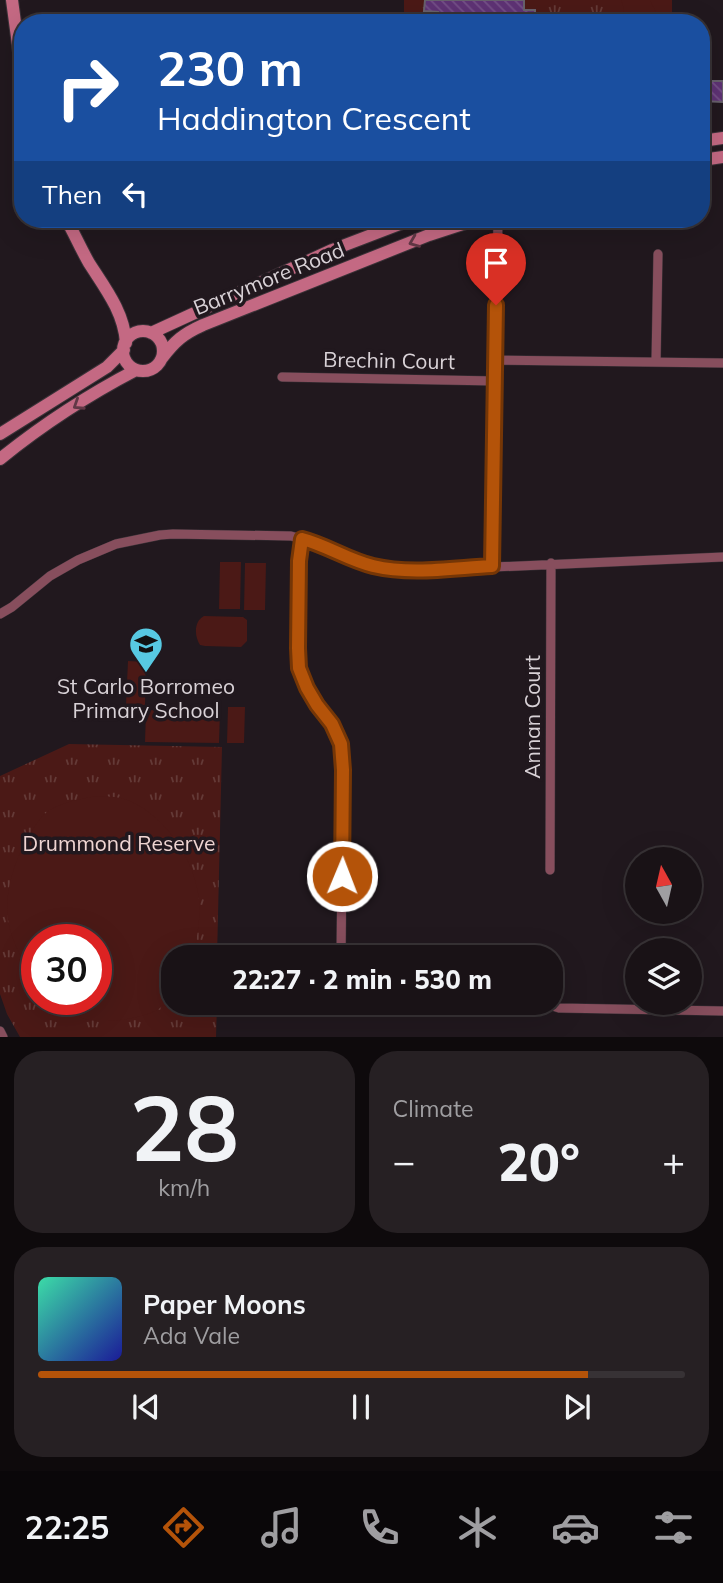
<!DOCTYPE html>
<meta charset="utf-8">
<style>
:root{--surface:#191216;--page:#262023;--text:#f1f3f6;--muted:#9f9ea1;--line:#373235;--accent:#b45309}
body{margin:0;font-family:Mulish,sans-serif;background:var(--page);color:var(--text);height:100vh;display:flex;flex-direction:column;font-size:26px;white-space:nowrap}
*{box-sizing:border-box;margin:0}
p{font-size:23px;color:var(--muted)}
.icon{flex:none;width:38px;height:38px;fill:none;stroke:currentColor;stroke-width:2;stroke-linecap:round;stroke-linejoin:round}
.map{position:relative;height:1037px;overflow:hidden}
.panel{display:flex;flex-direction:column;gap:14px;padding:14px;background:#0e0a0c;flex:1}
.panel>*{flex:none}
.banner{position:absolute;left:14px;top:14px;width:696px;height:214px;border-radius:28px;box-shadow:0 7px 28px #0002,0 0 0 2px var(--line);background:#1a4fa0;color:#fff;overflow:hidden}
.needle{width:46px;rotate:352deg}
.tools{position:absolute;left:625px;top:847px;display:grid;gap:14px}
.tools a{display:grid;place-items:center;width:77px;height:77px;border-radius:50%;background:var(--surface);box-shadow:0 7px 28px #0002,0 0 0 2px var(--line);font-size:35px}
.speed{position:absolute;left:21px;top:924px;display:flex;gap:14px;font-size:35px;font-weight:700;text-align:center}
.speed>*{display:grid;place-content:center;width:91px;height:91px;border-radius:50%;background:var(--surface);box-shadow:0 7px 28px #0002,0 0 0 2px var(--line);line-height:1}
.speed .limit{border:10px solid #d22;background:#fff;color:#111}
.pin{position:absolute;display:grid;place-items:center;width:60px;height:60px;color:#fff;margin:-72px -30px;border-radius:50% 50% 50% 0;rotate:-45deg;box-shadow:0 0 7px #0007}
.pin .icon{rotate:45deg}
.me{position:absolute;width:77px;margin:-38px;rotate:1deg;stroke-linejoin:round;filter:drop-shadow(0 0 5px #0008)}
.turn{display:flex;align-items:center;gap:24px;height:147px;padding:0 28px;font-size:32px}
.turn .icon{width:91px;height:91px;stroke-width:2.5}
.turn b{display:block;font-size:49px;line-height:60px}
.then{display:flex;align-items:center;height:66px;padding:0 28px;background:#0003;gap:14px;font-size:26px}
.big{font-size:52px;font-weight:800;line-height:1.1}
.panel .tile{flex:1;display:flex;flex-direction:column;justify-content:center;gap:10px;min-width:0;padding:0 24px;border-radius:28px;background:var(--page)}
.panel .dial{align-items:center;gap:0}
.dial b{font-size:91px;line-height:1}
.song{display:flex;align-items:center;gap:21px}
.cover{width:84px;height:84px;border-radius:10px;background:linear-gradient(135deg,hsl(160 70% 55%),hsl(240 70% 35%))}
.played{height:7px;border-radius:4px;background:linear-gradient(90deg,var(--accent) 85%,var(--line) 85%)}
.keys{display:flex;justify-content:space-around;direction:ltr}
.heat{display:flex;justify-content:space-between;align-items:center;font-size:38px;direction:ltr}
.panel .tiles{flex:1;display:grid;gap:14px;grid-template-columns:1fr 1fr}
.tile:last-child{grid-column:span 2}
.trip{position:absolute;left:161px;top:945px;width:402px;height:70px;border-radius:28px;background:var(--surface);box-shadow:0 7px 28px #0002,0 0 0 2px var(--line);font-weight:800;line-height:70px;text-align:center}
.tabs{display:flex;height:112px;justify-content:space-around;align-items:center;background:#0a0709;color:var(--muted)}
.tabs .icon{width:49px;height:49px}
.tabs .on{color:var(--accent)}
.tabs b{font-size:32px;color:var(--text)}
.map>svg:first-child{display:block}
</style>
<div class="map">
<svg width="723" height="1037" viewBox="0 0 723 1037">
<defs>
<pattern id="park-tufts" width="24" height="20" patternUnits="userSpaceOnUse" patternTransform="scale(1.75)"><rect width="24" height="20" fill="#4b1916"/><path d="M3 7l-1-3M5 7V3M7 7l1-3M15 17l-1-3M17 17v-4M19 17l1-3" fill="none" stroke="#643a37"/></pattern>
<pattern id="building-back-hatch" width="6" height="6" patternUnits="userSpaceOnUse" patternTransform="scale(1.75)"><rect width="6" height="6" fill="#5e3274"/><path d="M-1 5l2 2M0 0l6 6M5-1l2 2" fill="none" stroke="#744f87"/></pattern>
</defs>
<rect width="100%" height="100%" fill="#21181e"/>
<path fill="url(#park-tufts)" fill-rule="evenodd" d="M 404,0 L 672,0 L 672,23 L 404,23 Z
M 69,744 L 222,747 L 217,957 L 173,957 L 173,1003 L 217,1003 L 216,1037 L 20,1037 L 7,1014 L 0,994 L 0,776 ZM 37,940 L 96,940 L 96,999 L 37,999 Z"/>
<path fill="#4b1916" d="M 621,0 L 650,0 L 661,23 L 626,23 C 623,15 625,8 621,0 Z
M 220,562 L 241,562 L 240,609 L 219,609 Z
M 245,563 L 266,563 L 265,610 L 244,610 Z
M 204,616 L 243,617 L 247,620 L 247,641 L 241,647 L 205,646 L 200,645 C 194,636 194,621 204,616 Z
M 128,661 L 146,662 L 145,705 L 126,705 Z
M 228,707 L 245,707 L 244,743 L 227,743 Z
M 146,710 L 220,711 L 219,743 L 145,742 Z
M 97,796 C 106,797 116,796 124,799 C 161,811 192,855 198,893 C 202,913 197,938 193,957 L 173,957 L 173,998 C 168,1002 161,1008 155,1011 C 139,1019 99,1025 82,1018 C 72,1014 62,1007 54,999 L 96,999 L 96,940 L 37,940 L 37,981 C 27,966 16,951 11,933 C 1,901 12,867 27,839 C 33,829 40,816 50,810 C 65,801 81,799 97,796 Z"/>
<path fill="url(#building-back-hatch)" stroke="#67606b" stroke-width="2" d="M 425,0 L 524,0 L 524,10 L 535,10 L 535,17 L 531,18 L 530,23 L 437,23 L 438,12 L 424,11 Z
M 703,81 L 723,81 L 723,102 L 702,101 Z"/>
<g fill="none" stroke-linecap="round" stroke-linejoin="round">
<g stroke="#3b3238" stroke-width="10">
<path id="street" d="M 495,360 L 723,363
M 656,362 L 658,254
M 282,377 L 495,381
M 302,539 C 298,567 298,596 298,625 C 298,639 296,654 299,668 C 304,690 320,705 331,723 C 341,738 342,753 343,770 L 341,957
M 492,566 L 498,219
M 0,614 L 12,607 L 50,576 L 78,560 L 116,544 L 160,535 L 173,534 L 291,536 L 313,542 L 363,563 L 403,571 L 723,557
M 550,870 L 551,563
M 543,1003 L 559,1008 L 723,1011
M 0,1031 L 3,1037"/>
</g>
<g stroke="#3b3238" stroke-width="14">
<path id="secondary" d="M 12,0 L 23,82
M 702,141 L 723,138
M 702,160 L 723,157
M 66,219 C 74,233 81,249 89,263 C 105,288 124,312 126,343
M123 351a20 20 0 1 1 40 0a20 20 0 1 1-40 0Z
M 151,333 L 332,250 L 413,219
M 162,358 C 175,341 183,334 203,325 L 429,235 L 478,219
M 0,434 L 107,367 L 124,350
M 0,459 C 42,425 88,395 136,370"/>
</g>
<use href="#street" stroke="#874e5d" stroke-width="9"/>
<use href="#secondary" stroke="#c46983" stroke-width="12"/>
</g>
<defs><path id="oneway-chevron" d="M-2-3.5L2.5 0L-2 3.5" fill="none" stroke-width="1.6" stroke-linecap="round" stroke-linejoin="round" transform="scale(1.75)"/></defs>
<g stroke="#623846">
<use href="#oneway-chevron" transform="translate(414 242) rotate(158)"/>
<use href="#oneway-chevron" transform="translate(78 405) rotate(147)"/>
</g>
<g fill="none" stroke-linecap="round" stroke-linejoin="round">
<g stroke="#753606" stroke-width="18">
<path id="route" d="M 342,876 L 343,770 L 341,744 L 332,724 L 317,705 L 307,688 L 299,668 L 298,648 L 299,561 L 302,539 C 326,545 348,560 373,566 C 411,575 453,568 492,566 L 496,305"/>
</g>
<use href="#route" stroke="#b45309" stroke-width="12"/>
</g>
<defs>
<g id="school-pin" transform="scale(1.75)"><path d="M0 17L-7.5 6A9.5 9.5 0 1 1 7.5 6Z" fill="#57c9e2" stroke="#21181e"/><path d="M0-5L7-2L0 1L-7-2ZM-4 1L0 2.5L4 1V4Q0 6-4 4Z" fill="#111"/></g>
</defs>
<g fill-rule="evenodd">
<use href="#school-pin" x="146" y="644"/>
</g>
<g text-anchor="middle" stroke-width="7" stroke-linejoin="round" paint-order="stroke">
<g font-size="21" fill="#d9d2d7" stroke="#21181e">
<text transform="translate(269 279) rotate(-22)" y="7">Barrymore Road</text>
<text transform="translate(389 361) rotate(1)" y="7">Brechin Court</text>
<text transform="translate(533 717) rotate(-90)" y="7">Annan Court</text>
</g>
<g font-size="21" fill="#d9d2d7" stroke="#21181e">
<text x="146" y="694">St Carlo Borromeo<tspan x="146" dy="24">Primary School</tspan></text>
</g>
<g font-size="21" fill="#efd5d2" stroke="#21181e">
<text x="119" y="851">Drummond Reserve</text>
</g>
</g>
</svg>
<div class="tools">
<a><svg class="needle" viewBox="-14 -14 28 28"><path d="M0-13l5 13h-10z" fill="#e53935"/><path d="M0 13l5-13h-10z" fill="#9f9ea1"/></svg></a>
<a><svg class="icon" aria-label="layers" viewBox="0 0 24 24"><path d="M12 4l9 5-9 5-9-5zM3 14l9 5 9-5"/></svg></a>
</div>
<div class="speed"><div class="limit">30</div></div>
<div class="pin" style="left:496px;top:305px;background:#d93025"><svg class="icon" aria-label="arrive" viewBox="0 0 24 24"><path d="M6 21V4h12l-3 4 3 4H6"/></svg></div>
<svg class="me" style="left:342px;top:876px" viewBox="-20 -20 40 40"><circle r="17" fill="#b45309" stroke="#fff" stroke-width="3"/><path d="M0-11L8 9 0 5-8 9z" fill="#fff"/></svg>
<div class="trip">22:27 · 2 min · 530 m</div>
<div class="banner">
<div class="turn"><svg class="icon" aria-label="right" viewBox="0 0 24 24"><path d="M7 20v-9h11M14 6l5 5-5 5"/></svg><div><b>230 m</b>Haddington Crescent</div></div>
<div class="then">Then<svg class="icon" aria-label="left" viewBox="0 0 24 24"><path d="M17 20v-9H6M10 6l-5 5 5 5"/></svg></div>
</div>
</div>
<section class="panel">
<div class="tiles">
<div class="tile dial"><b>28</b><p>km/h</p></div>
<div class="tile"><p>Climate</p>
<div class="heat"><a>−</a><b class="big">20°</b><a>+</a></div>
</div>
<div class="tile">
<div class="song"><i class="cover"></i><div><b>Paper Moons</b><p>Ada Vale</p></div></div>
<div class="played"></div>
<div class="keys"><svg class="icon" aria-label="previous" viewBox="0 0 24 24"><path d="M18 5L8 12l10 7zM5 5v14"/></svg><svg class="icon" aria-label="pause" viewBox="0 0 24 24"><path d="M8 5v14M16 5v14"/></svg><svg class="icon" aria-label="next" viewBox="0 0 24 24"><path d="M6 5l10 7-10 7zM19 5v14"/></svg></div>
</div>
</div>
</section>
<nav class="tabs">
<b>22:25</b>
<svg class="icon on" aria-label="directions" viewBox="0 0 24 24"><path d="M12 3l9 9-9 9-9-9zM9 14v-3h6M13 9l2 2-2 2"/></svg>
<svg class="icon" aria-label="music" viewBox="0 0 24 24"><path d="M9 18V5l10-2v13"/><circle cx="6" cy="18" r="3"/><circle cx="16" cy="16" r="3"/></svg>
<svg class="icon" aria-label="phone" viewBox="0 0 24 24"><path d="M5 4h4l2 5-3 2q2 4 5 5l2-3 5 2v4C11 20 4 13 5 4z"/></svg>
<svg class="icon" aria-label="climate" viewBox="0 0 24 24"><path d="M12 3v18M4 7l16 10M4 17L20 7"/></svg>
<svg class="icon" aria-label="car" viewBox="0 0 24 24"><path d="M5 17H2v-5l4-1 3-4h7l3 4 3 1v5h-3M9 17h6M6 11h13"/><circle cx="7" cy="17" r="2"/><circle cx="17" cy="17" r="2"/></svg>
<svg class="icon" aria-label="filters" viewBox="0 0 24 24"><path d="M4 7h16M4 17h16"/><circle cx="9" cy="7" r="2"/><circle cx="15" cy="17" r="2"/></svg>
</nav>
